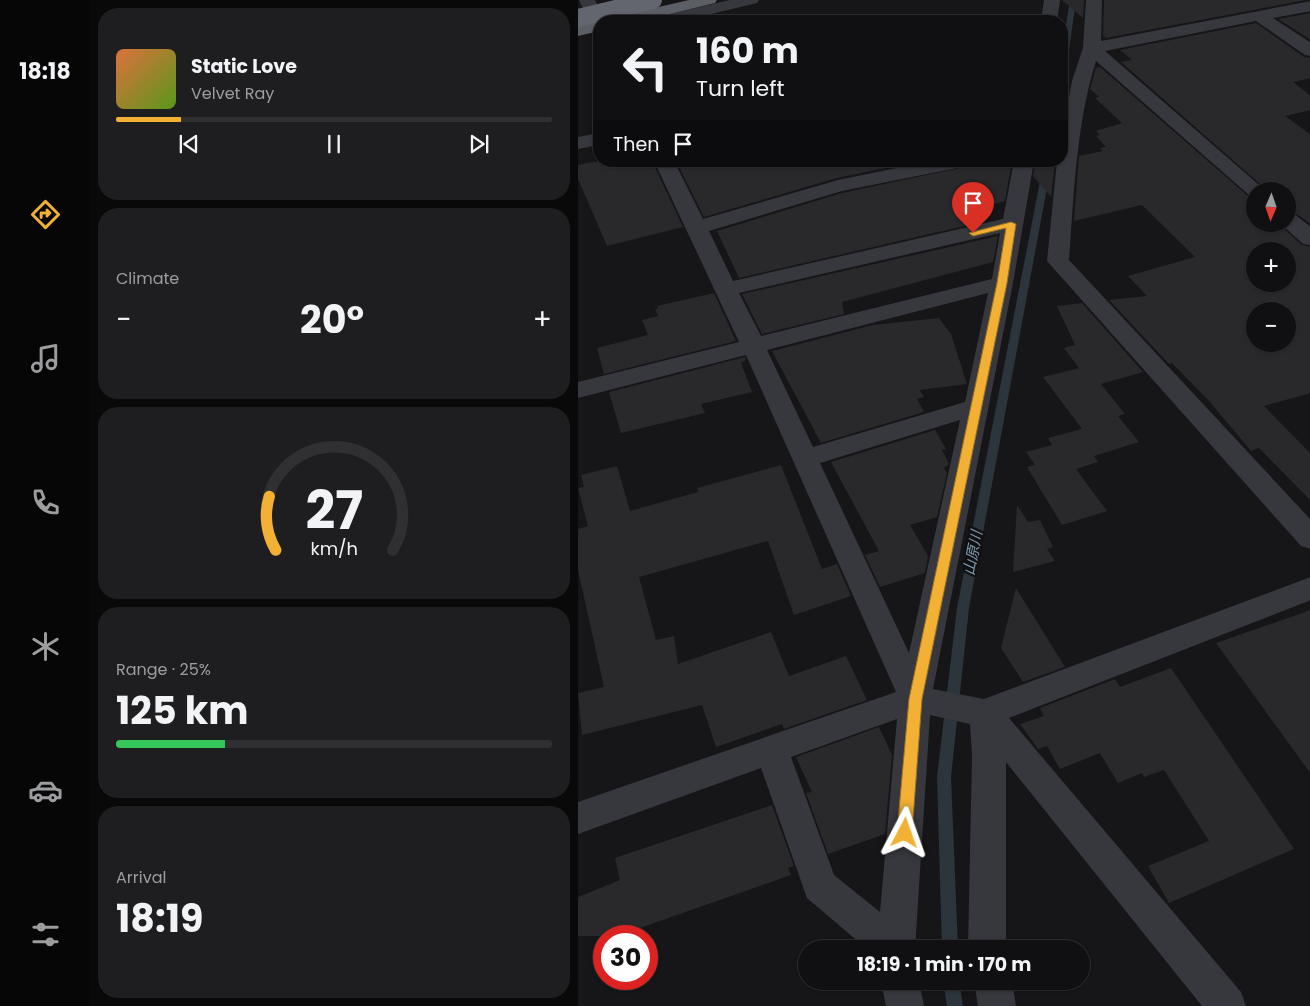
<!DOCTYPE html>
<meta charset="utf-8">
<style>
:root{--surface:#101012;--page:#1e1e20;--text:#f1f3f6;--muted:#9c9d9f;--line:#303032;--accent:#f2b134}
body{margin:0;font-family:Poppins,"Noto Sans JP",sans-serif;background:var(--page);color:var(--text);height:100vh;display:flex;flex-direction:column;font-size:19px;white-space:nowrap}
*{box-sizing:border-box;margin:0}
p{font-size:16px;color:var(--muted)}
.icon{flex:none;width:28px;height:28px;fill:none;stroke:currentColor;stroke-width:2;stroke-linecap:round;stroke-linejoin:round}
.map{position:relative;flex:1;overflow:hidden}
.details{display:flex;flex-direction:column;gap:8px;padding:8px;background:#09090a;width:488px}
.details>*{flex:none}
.guide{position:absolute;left:15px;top:15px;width:475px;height:152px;border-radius:20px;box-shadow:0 1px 4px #0004,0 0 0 1px var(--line);background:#101012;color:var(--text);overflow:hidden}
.needle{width:32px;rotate:182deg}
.controls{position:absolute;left:668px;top:182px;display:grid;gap:10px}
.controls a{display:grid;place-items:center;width:50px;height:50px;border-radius:50%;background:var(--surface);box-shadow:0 1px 4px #0004,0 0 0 1px var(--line);font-size:25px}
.speed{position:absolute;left:15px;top:925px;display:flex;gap:10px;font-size:25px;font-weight:700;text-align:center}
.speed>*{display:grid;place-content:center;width:65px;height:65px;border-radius:50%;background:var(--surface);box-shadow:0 1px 4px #0004,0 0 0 1px var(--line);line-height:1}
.speed .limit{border:8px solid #d22;background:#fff;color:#111}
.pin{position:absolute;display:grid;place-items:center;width:42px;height:42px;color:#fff;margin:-51px -21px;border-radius:50% 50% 50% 0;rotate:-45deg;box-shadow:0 0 5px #0007}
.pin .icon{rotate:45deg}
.me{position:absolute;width:55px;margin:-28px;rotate:4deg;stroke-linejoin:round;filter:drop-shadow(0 0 4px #0008)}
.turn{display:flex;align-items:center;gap:18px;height:105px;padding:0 20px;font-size:22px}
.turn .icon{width:65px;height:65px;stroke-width:2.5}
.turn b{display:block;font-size:35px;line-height:42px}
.then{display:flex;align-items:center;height:48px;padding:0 20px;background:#0003;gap:10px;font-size:19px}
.big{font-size:38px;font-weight:700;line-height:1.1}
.details .card{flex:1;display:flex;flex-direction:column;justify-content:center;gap:8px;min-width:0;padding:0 18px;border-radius:20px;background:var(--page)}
.details .dial{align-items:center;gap:0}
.dial svg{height:130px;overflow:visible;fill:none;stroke:var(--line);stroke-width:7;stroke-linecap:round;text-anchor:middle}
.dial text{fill:var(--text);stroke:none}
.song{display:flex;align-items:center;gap:15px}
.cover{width:60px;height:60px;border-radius:8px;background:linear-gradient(135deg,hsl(20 70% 55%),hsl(90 70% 35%))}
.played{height:5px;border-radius:2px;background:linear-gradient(90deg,var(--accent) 15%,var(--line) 15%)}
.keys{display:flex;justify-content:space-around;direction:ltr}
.heat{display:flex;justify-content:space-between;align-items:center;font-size:28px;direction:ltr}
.charge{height:8px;border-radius:4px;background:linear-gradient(90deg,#34c759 25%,var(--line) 0)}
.trip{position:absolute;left:220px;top:940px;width:292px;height:50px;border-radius:25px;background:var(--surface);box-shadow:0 1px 4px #0004,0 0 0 1px var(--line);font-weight:700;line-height:50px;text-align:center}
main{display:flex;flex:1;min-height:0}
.menu{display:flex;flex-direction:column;width:90px;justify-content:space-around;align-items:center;background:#060607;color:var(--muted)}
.menu .icon{width:35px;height:35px}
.menu .current{color:var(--accent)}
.menu b{font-size:22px;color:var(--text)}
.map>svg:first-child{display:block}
</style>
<main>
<nav class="menu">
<b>18:18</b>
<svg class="icon current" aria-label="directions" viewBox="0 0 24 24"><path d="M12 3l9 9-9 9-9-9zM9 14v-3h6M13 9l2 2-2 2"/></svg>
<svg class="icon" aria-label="music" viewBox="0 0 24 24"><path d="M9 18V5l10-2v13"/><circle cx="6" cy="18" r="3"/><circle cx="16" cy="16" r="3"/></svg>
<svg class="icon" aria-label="phone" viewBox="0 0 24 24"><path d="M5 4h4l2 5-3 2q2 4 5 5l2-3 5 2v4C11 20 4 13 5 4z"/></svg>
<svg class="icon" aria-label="climate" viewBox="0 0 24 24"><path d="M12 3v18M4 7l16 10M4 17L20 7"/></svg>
<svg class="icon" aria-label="car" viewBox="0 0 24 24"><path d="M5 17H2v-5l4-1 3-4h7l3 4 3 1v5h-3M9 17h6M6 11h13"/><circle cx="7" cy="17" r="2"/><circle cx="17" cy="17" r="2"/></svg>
<svg class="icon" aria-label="filters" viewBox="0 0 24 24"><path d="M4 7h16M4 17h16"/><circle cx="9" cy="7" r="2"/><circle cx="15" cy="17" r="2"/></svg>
</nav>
<section class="details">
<div class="card">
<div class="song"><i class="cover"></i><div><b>Static Love</b><p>Velvet Ray</p></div></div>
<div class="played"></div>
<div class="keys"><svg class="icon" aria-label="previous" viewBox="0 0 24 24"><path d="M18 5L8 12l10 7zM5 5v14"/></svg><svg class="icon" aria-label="pause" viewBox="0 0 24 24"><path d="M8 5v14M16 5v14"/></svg><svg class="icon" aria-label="next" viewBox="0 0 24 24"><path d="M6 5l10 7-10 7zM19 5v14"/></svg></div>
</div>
<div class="card"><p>Climate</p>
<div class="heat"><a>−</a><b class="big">20°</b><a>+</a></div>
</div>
<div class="card dial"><svg viewBox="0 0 100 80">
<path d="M14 69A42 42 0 1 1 86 69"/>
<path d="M14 69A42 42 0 0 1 10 36" stroke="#f2b134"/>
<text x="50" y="56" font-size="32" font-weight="700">27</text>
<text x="50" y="72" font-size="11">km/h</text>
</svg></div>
<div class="card"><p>Range · 25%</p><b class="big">125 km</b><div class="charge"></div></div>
<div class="card"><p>Arrival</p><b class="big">18:19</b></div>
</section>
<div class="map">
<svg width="733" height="1006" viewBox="0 0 733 1006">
<rect width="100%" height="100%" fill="#161618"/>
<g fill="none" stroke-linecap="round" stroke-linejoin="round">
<path fill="#2c353c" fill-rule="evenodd" d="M 492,0 L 498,0 L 488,72 L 484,74 L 484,51 Z
M 466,161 L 474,161 L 391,608 L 373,777 L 380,949 L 364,949 L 359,777 L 379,608 Z
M 365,981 L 381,981 L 385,1006 L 369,1006 Z"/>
</g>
<path fill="#29292c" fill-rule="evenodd" d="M 484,0 L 506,0 L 505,18 Z
M 526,0 L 728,0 L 528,38 L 525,35 Z
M 733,13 L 733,40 L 700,19 Z
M 678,23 L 726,57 L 733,58 L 733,78 L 715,82 L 733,96 L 733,110 L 707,116 L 733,135 L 733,224 L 717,213 L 709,210 L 709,191 L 690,191 L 543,62 L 554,60 L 542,50 Z
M 522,67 L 670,196 L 676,199 L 676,224 L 701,224 L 724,245 L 733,247 L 733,393 L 686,406 L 733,454 L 733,501 L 681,448 L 673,451 L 631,401 L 594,363 L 591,364 L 531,300 L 569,296 L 550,276 L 617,257 L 564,205 L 496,221 L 501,156 L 525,151 L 522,148 L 528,147 L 518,136 L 522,135 L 518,131 L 544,123 L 517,98 L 521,97 L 512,89 L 518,68 ZM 676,251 L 709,251 L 709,284 L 676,284 ZM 676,311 L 709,311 L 709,344 L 676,344 Z
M 21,161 L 74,161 L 105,227 L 29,246 L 0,179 L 0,165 Z
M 98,161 L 342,161 L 259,178 L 126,217 Z
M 414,161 L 434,161 L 427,201 L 399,208 L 408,221 L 161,278 L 139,231 L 264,193 Z
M 477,161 L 473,197 L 455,176 L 457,166 Z
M 420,236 L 415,262 L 264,302 L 266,314 L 184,334 L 164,294 Z
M 136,293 L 158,341 L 26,374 L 19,348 L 70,335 L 64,320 L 80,316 L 77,309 L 80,309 L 79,306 Z
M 504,303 L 565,372 L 523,384 L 547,414 L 540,416 L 561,442 L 516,456 L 520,462 L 498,469 L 529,511 L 484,525 L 449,467 L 457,465 L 448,452 L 474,445 L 470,438 L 504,429 L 465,377 L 501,368 L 486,348 L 497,345 L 479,306 Z
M 361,318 L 373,334 L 389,384 L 342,390 L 346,397 L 339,399 L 346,412 L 243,443 L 194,351 L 295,325 Z
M 167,357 L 168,360 L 163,363 L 174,392 L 123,404 L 127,413 L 43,433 L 31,392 Z
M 357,430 L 368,449 L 364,450 L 371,464 L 366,468 L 369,473 L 359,517 L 332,525 L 350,556 L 347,573 L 302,587 L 287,555 L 301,551 L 253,462 Z
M 203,465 L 244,569 L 259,564 L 273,596 L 216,615 L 190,541 L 61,577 L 78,640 L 96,636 L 100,664 L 193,632 L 211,676 L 268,656 L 289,700 L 206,729 L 204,724 L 138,747 L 124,705 L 4,735 L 0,693 L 26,687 L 0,570 L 0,529 L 10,526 L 0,488 L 6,487 L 3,475 L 39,466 L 52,511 L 120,492 L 119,488 Z
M 439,505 L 450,522 L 462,520 L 475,547 L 469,549 L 477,561 L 435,572 Z
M 438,588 L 487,667 L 445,682 L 423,648 Z
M 733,610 L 733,774 L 638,643 Z
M 593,668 L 716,849 L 591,903 L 570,866 L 631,841 L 586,770 L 566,777 L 564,773 L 540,783 L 522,753 L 482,769 L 469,746 L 460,749 L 442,724 L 466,716 L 462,708 L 537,679 L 542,687 Z
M 301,727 L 314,755 L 307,834 L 250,854 L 228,793 L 234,792 L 218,757 Z
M 194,805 L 216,866 L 210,868 L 213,875 L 39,936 L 0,936 L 0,897 L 42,880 L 37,858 Z"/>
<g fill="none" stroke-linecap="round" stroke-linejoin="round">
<path fill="#37383d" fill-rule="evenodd" d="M 1,0 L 17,0 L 27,21 L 21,21 L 21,31 L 15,30 L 13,26 Z
M 152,0 L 181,0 L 179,3 L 104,21 L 76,21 L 78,17 Z
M 466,0 L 482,0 L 479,21 L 463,21 Z
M 508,0 L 524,0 L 523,41 L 733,1 L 733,11 L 695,18 L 733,43 L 733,56 L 727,55 L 678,21 L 527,51 L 688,191 L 676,191 L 676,197 L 671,195 L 518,61 C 498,125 496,194 491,260 L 733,520 L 733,549 L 723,546 L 469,261 L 479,161 L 484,161 L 484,134 L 494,81 L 505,48 Z
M 21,133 L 21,145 L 0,149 L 0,137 Z
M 76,161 L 96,161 L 125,219 L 260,180 L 353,161 L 394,161 L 391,165 L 384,167 L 264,191 L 131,231 L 155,281 L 425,219 L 436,161 L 456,161 L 435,283 L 355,689 L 406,699 L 733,577 L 733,600 L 431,718 L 663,992 L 668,1006 L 624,1006 L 428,762 L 428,949 L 390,949 L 394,755 L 392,724 L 352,715 L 337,949 L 289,949 L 229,898 L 183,768 L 0,834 L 0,802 L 318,692 L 168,355 L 0,398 L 0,382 L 161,342 ZM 422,233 L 414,279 L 183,336 L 161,293 ZM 410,293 L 387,402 L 235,447 L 189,350 ZM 382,420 L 331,653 L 242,463 ZM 319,719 L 302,912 L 256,875 L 213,757 Z
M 709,212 L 716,214 L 733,227 L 733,245 L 725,244 L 703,224 L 709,224 Z
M 303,981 L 341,981 L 346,1006 L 308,1006 Z
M 396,981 L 434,981 L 438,1006 L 400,1006 Z"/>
<path fill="#5b5e65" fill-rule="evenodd" d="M 111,0 L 139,0 L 137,3 L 63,21 L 35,21 L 37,17 Z
M 21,21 L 21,31 L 0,36 L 0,26 Z"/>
<path stroke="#63666e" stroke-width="18" d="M 0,18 L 75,0"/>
</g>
<path fill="#f2b134" stroke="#9d7322" d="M 433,222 L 438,224 L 429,283 L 344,699 L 334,833 L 332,838 L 327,840 L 322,838 L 319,833 L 331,699 L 419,283 L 428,228 L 395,236 L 391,233 Z"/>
<g text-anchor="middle" stroke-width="5" stroke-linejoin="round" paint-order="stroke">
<g font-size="15" font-style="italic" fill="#7f9bb3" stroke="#111113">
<text transform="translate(395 553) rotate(-79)" y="5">山原川</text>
</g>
</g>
</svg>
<div class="controls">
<a><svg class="needle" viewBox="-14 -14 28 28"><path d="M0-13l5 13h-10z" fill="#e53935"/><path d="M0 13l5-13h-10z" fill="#9c9d9f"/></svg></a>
<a>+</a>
<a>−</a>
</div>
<div class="speed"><div class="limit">30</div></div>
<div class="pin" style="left:395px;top:233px;background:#d93025"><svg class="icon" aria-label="arrive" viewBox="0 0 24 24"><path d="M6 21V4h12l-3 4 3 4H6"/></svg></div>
<svg class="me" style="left:327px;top:833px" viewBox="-20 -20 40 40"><path d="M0-17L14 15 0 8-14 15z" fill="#f2b134" stroke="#fff" stroke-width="4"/></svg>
<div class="trip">18:19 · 1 min · 170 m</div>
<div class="guide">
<div class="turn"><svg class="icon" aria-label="left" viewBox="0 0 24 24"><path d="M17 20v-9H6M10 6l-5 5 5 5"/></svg><div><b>160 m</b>Turn left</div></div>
<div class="then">Then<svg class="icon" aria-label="arrive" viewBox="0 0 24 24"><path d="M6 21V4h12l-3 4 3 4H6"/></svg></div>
</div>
</div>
</main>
